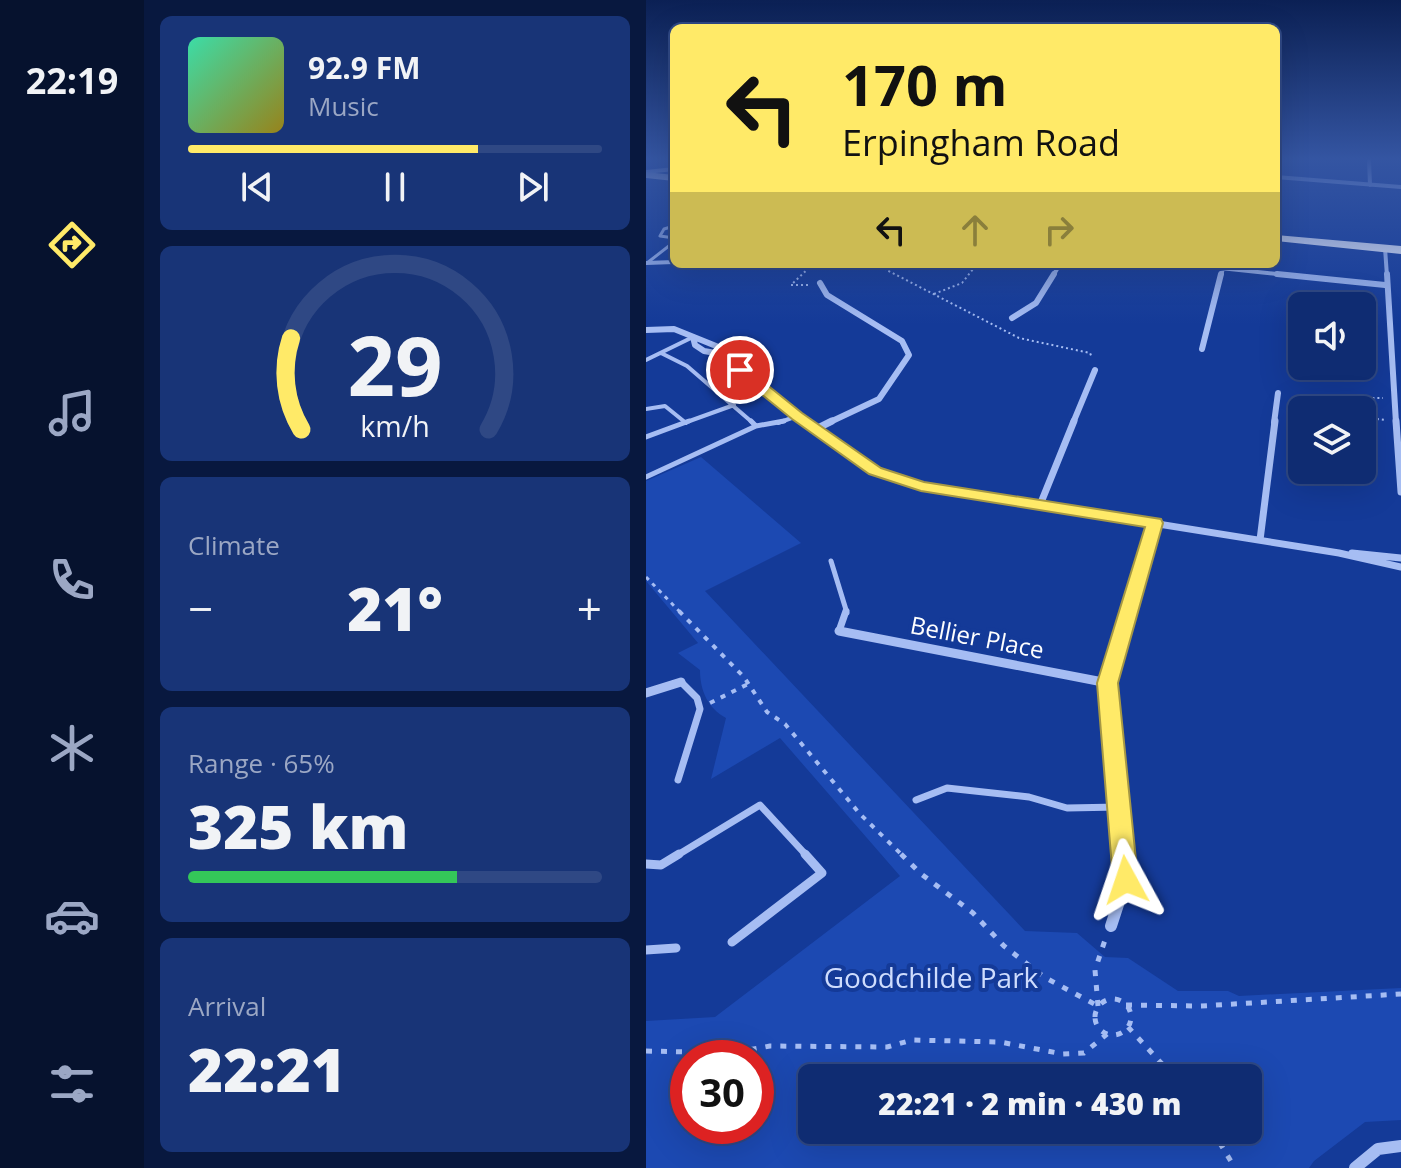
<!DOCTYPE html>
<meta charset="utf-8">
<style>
:root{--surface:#0f2c72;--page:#183477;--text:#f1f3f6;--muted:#9ba7c4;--line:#2f4884;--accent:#ffea68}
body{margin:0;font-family:"Open Sans",sans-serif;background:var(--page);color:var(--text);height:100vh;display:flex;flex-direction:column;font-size:30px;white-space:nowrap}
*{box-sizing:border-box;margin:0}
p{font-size:26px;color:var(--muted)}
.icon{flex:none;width:44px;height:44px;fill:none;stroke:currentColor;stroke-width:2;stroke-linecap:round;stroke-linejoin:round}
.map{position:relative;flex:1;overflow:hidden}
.panel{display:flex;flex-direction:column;gap:16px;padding:16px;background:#08183f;width:502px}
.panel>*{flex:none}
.banner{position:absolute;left:24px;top:24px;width:610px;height:244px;border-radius:12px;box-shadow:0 8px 32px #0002,0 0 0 2px var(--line);background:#ffea68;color:#111;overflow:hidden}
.fabs{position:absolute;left:642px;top:292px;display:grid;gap:16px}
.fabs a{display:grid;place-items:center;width:88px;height:88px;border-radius:12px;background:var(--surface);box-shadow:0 8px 32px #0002,0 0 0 2px var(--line);font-size:40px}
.speed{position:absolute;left:24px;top:1040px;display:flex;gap:16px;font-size:40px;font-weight:700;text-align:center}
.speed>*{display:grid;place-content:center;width:104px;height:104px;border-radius:50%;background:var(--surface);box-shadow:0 8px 32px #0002,0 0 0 2px var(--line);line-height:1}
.speed .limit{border:12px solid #d22;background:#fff;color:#111}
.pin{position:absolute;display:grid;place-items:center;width:68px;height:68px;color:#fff;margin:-34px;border:4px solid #fff;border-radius:50%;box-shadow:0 2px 8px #0007}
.me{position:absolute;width:88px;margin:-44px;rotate:355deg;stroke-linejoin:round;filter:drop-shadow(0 0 6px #0008)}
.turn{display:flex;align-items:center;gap:28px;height:168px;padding:0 40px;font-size:36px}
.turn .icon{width:104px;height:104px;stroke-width:2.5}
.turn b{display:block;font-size:56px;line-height:68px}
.lanes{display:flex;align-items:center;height:76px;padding:0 40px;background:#0003;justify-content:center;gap:40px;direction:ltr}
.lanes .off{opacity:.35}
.big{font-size:60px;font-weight:800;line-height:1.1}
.panel .card{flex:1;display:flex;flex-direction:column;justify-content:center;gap:12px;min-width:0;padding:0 28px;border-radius:12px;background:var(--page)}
.panel .dial{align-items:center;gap:0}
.dial svg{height:208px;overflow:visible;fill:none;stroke:var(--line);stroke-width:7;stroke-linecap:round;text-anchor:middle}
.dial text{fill:var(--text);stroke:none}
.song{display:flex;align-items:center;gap:24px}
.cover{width:96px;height:96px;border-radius:12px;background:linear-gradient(135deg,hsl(160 70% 55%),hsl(50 70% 35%))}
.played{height:8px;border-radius:4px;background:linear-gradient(90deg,var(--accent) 70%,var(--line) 70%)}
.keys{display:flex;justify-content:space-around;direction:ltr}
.heat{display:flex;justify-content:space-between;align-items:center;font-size:44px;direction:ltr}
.charge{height:12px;border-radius:6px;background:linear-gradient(90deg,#34c759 65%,var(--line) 0)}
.trip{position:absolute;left:152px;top:1064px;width:464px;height:80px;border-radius:12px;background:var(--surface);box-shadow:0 8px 32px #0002,0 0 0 2px var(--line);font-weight:800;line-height:80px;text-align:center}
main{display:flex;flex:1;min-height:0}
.tabs{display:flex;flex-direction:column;width:144px;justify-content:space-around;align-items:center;background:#06122e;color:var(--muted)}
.tabs .icon{width:56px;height:56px}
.tabs .active{color:var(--accent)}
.tabs b{font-size:36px;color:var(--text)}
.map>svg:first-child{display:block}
</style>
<main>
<nav class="tabs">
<b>22:19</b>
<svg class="icon active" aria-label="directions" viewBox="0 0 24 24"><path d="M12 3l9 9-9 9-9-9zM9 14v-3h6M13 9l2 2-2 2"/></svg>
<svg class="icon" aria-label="music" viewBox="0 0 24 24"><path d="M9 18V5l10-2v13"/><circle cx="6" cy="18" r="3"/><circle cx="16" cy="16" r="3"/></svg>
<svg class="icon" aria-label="phone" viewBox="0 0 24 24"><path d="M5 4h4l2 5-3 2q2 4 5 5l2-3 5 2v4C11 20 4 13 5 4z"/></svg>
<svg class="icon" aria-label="climate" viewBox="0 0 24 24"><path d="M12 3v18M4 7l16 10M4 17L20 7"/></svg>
<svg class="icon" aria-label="car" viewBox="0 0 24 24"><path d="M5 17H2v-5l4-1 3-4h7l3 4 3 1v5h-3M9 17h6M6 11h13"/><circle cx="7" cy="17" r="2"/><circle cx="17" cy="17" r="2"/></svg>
<svg class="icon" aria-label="filters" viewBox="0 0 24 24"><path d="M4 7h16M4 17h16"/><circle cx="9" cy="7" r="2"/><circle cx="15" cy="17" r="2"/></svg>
</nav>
<section class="panel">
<div class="card">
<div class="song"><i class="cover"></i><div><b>92.9 FM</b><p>Music</p></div></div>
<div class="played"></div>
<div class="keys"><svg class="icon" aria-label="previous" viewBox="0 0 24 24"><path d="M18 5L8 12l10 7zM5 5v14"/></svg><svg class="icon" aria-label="pause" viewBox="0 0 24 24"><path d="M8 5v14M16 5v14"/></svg><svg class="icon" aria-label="next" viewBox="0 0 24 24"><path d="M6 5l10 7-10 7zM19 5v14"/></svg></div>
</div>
<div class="card dial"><svg viewBox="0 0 100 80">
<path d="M14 69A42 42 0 1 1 86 69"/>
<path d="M14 69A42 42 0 0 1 10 34" stroke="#ffea68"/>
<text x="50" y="56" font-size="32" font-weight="700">29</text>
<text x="50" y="72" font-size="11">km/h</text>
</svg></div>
<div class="card"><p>Climate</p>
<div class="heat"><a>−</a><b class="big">21°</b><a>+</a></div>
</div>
<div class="card"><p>Range · 65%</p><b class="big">325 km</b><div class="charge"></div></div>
<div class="card"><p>Arrival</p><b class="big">22:21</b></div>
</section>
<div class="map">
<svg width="755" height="1168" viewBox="0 0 755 1168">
<rect width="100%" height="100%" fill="#143a98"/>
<path fill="#1c49b2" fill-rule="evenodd" d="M 55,457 L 155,543 L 59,591 L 379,931 L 431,933 L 459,957 L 482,958 L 532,991 L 582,991 L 593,996 L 755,988 L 755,1120 L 719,1122 L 668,1161 L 663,1168 L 0,1168 L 0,1021 L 69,1017 L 254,876 L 134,738 L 65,779 L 80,718 C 62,708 54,691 54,670 L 32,653 L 52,643 L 0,581 L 0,481 ZM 42,1058 L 110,1058 L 110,1126 L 42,1126 ZM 166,1078 L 602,1078 L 602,1130 L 166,1130 Z"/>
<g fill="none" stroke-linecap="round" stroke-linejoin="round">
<path stroke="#a6bdf3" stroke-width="2" stroke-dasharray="2 3" stroke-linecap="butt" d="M 229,264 L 373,338 L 444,353 L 446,358
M 162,285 L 145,285 L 167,264
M 288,294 L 316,283 L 331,264
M 642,406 L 694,398 L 737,398
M 642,408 L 657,410
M 716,417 L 739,420"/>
<path stroke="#a6bdf3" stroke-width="3" stroke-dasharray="4 5" stroke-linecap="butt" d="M 0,577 L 35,613"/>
<path stroke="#a6bdf3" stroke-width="4" stroke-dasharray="5 7" stroke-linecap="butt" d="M 33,611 L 98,677 L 121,712 L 139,724 L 214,814 L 257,856
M 64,703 L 102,684"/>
<path stroke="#a6bdf3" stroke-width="5" stroke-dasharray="6 9" stroke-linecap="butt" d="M 255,854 L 274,873 L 327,913 L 358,946 L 398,977 L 452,1006
M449 1017a18 18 0 1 1 36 0a18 18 0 1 1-36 0Z
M 480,1005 L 555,1006 L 755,994
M 452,1006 L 449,970 L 460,937
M 482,1027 L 529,1078
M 0,1051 L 86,1053 L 124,1046 L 241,1047 L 266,1040 L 354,1042 L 417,1054 L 438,1053 L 461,1034
M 566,1130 L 589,1168"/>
<path stroke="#a6bdf3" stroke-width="3" d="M 28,226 L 18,229 L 14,236 L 28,238
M 1,263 L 28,242"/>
<path stroke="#a6bdf3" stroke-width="4" d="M 15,353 L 41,366 L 107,423
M 0,360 L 47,337
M 0,409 L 19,406 L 40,423
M 38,423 L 88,405
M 132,423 L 151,416"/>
<path stroke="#a6bdf3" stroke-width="5" d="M 105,421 L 110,426 L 138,421
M 0,437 L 43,421
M 0,477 L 110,426
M 185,561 L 201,613"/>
<path stroke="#a6bdf3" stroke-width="7" d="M 193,631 L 200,611
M 32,780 L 54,709 L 51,698 L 35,682
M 270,800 L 301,788 L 383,797 L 421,808 L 473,807
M 30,856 L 114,805 L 161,856"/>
<path stroke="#a6bdf3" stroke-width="9" d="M 0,864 L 15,865 L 33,854
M 86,942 L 176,873 L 159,854
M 0,950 L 30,948"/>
<path stroke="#a6bdf3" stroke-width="4" d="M 723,160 L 724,185
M 630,177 L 755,187
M 739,248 L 741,276
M 0,263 L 28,262
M 536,264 L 650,276
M 407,276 L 414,264
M 575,276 L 577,268"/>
<path stroke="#a6bdf3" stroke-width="6" d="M 631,274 L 739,285
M 741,274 L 750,423
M 174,283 L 181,295 L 256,341 L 263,355 L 233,399 L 182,423
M 366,318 L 390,303 L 408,274
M 0,330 L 28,329 L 75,348 L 75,354 L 161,423
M 47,337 L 49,345 L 58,351 L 75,354
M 556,349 L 575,274
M 427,423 L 449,370
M 628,423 L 632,393"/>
<path stroke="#a6bdf3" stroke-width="7" d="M 158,421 L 229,471 L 275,486 L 693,553 L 755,567
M 750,421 L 755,492
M 170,429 L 186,421
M 394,505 L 428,421
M 614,540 L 629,421
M 706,553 L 755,558
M 483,613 L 509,523"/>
<path stroke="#a6bdf3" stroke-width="9" d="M 193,631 L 462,683
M 0,693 L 35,682
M 478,856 L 462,683 L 483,611"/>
<path stroke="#a6bdf3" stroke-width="12" d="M 465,926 L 480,880 L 478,854
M 709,1168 L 732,1149 L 755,1146"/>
<path fill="#d5e0fc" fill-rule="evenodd" d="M 28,167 L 28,171 L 0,174 L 0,170 Z"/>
<path fill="#f2f5ff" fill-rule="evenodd" d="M 0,172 L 28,175 L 28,181 L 0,178 Z
M 630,235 L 755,246 L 755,254 L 630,241 Z"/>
</g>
<linearGradient id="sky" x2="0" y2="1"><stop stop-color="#0b2054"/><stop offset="0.49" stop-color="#3455a2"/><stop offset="1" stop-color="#3455a2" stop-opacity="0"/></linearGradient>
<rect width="755" height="324" fill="url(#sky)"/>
<path fill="#ffea68" stroke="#a69844" stroke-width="2" d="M 89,367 L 99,367 L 156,413 L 235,468 L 278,482 L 515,519 L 517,523 L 472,683 L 492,880 L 488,888 L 480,891 L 471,888 L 467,880 L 451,683 L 499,527 L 275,491 L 223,474 L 146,419 L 89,373 Z"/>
<g text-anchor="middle" stroke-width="8" stroke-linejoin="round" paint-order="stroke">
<g font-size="24" fill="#fff" stroke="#143a98">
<text transform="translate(331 638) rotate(11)" y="8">Bellier Place</text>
</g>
<g font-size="28" fill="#cedcfd" stroke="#143a98">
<text x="285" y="988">Goodchilde Park</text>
</g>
</g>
</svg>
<div class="fabs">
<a><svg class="icon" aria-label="sound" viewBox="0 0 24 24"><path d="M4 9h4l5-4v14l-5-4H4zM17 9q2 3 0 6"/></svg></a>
<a><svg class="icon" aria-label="layers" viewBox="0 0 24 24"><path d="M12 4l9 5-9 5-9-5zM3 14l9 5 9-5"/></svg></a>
</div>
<div class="speed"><div class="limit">30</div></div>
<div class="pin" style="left:94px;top:370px;background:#d93025"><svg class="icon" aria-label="arrive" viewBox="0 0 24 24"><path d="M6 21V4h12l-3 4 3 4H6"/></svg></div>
<svg class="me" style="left:480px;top:880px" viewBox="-20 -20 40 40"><path d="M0-17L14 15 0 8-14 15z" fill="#ffea68" stroke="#fff" stroke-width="4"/></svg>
<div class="trip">22:21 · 2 min · 430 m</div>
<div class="banner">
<div class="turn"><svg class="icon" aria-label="left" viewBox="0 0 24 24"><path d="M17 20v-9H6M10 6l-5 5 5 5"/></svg><div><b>170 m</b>Erpingham Road</div></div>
<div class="lanes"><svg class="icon" aria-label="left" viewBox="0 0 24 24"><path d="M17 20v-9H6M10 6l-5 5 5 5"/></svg><svg class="icon off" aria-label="ahead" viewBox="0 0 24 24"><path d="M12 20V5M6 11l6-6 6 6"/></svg><svg class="icon off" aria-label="right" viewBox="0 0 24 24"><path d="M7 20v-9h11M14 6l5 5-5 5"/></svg></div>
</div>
</div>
</main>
